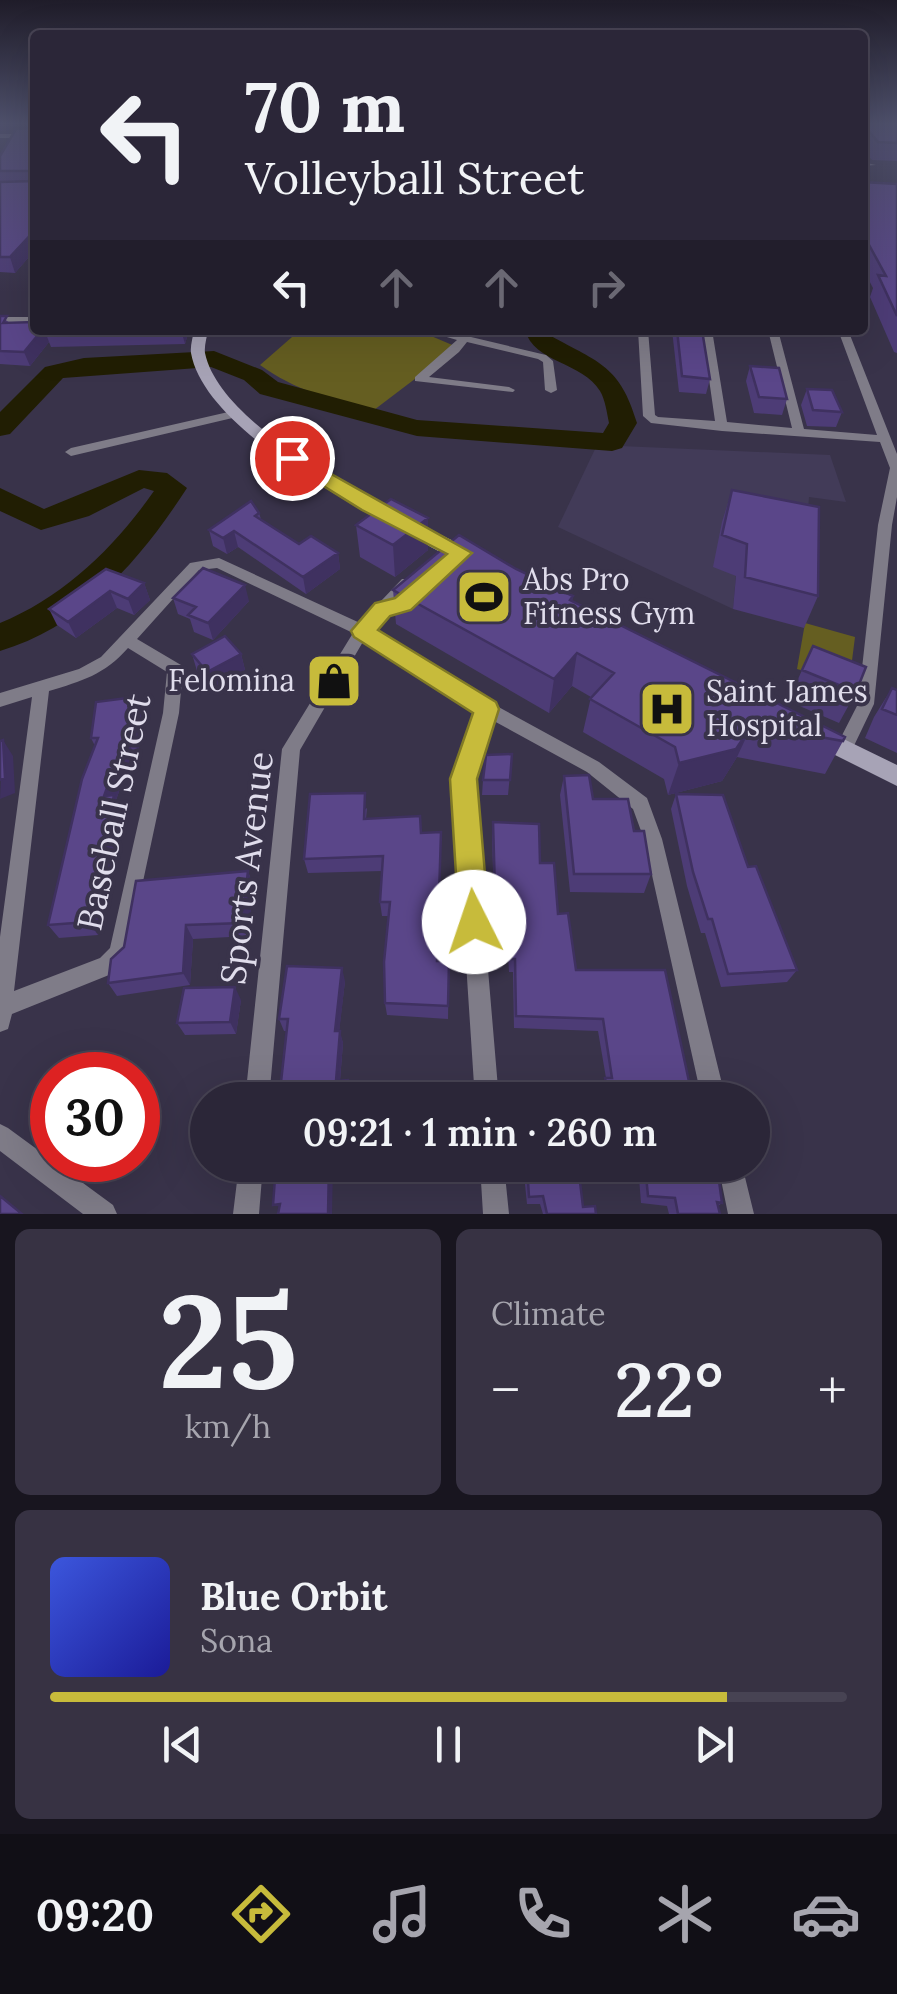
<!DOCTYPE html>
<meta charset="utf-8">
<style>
:root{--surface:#2b2638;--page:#373243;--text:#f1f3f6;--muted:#a6a5ae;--line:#474353;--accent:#c7bb3b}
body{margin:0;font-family:Lora,serif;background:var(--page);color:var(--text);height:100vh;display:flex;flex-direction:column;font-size:38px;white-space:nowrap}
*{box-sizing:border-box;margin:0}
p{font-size:32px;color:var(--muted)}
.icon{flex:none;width:55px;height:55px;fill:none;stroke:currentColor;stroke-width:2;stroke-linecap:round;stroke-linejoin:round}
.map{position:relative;height:1214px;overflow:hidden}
.sheet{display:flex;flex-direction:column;gap:15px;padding:15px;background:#18151f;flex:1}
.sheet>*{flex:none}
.guide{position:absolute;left:30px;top:30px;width:838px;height:305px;border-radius:10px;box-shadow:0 10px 40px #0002,0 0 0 2px var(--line);background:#2b2638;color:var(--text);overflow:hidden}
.speed{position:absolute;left:30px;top:1052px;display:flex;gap:20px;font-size:50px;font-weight:700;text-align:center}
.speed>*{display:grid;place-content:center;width:130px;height:130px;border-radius:50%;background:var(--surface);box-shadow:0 10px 40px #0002,0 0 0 2px var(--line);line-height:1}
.speed .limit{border:15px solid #d22;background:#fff;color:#111}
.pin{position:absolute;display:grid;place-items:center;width:85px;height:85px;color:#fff;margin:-42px;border:5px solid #fff;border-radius:50%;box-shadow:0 2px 10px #0007}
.me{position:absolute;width:110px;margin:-55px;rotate:356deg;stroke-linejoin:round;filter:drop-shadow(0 0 8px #0008)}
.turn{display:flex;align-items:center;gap:35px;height:210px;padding:0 50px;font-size:45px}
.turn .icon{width:130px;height:130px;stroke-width:2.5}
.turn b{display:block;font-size:70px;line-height:85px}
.lanes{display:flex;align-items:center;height:95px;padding:0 50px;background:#0003;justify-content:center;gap:50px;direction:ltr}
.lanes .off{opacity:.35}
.big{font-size:75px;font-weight:600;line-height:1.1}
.sheet .tile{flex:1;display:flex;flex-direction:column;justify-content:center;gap:15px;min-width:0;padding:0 35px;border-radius:15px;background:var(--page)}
.sheet .dial{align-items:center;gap:0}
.dial b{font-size:130px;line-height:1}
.song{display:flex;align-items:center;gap:30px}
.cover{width:120px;height:120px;border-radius:15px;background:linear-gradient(135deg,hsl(230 70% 55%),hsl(240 70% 35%))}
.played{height:10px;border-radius:5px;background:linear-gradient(90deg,var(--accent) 85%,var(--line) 85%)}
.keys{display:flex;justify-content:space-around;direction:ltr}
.heat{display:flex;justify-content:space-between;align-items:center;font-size:55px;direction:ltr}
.sheet .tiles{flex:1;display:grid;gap:15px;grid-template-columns:1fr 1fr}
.tile:last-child{grid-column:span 2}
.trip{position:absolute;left:190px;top:1082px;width:580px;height:100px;border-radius:50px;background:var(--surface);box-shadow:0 10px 40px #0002,0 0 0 2px var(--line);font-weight:600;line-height:100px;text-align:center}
.menu{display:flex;height:160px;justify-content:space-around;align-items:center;background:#110f16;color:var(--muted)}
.menu .icon{width:70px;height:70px}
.menu .current{color:var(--accent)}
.menu b{font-size:45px;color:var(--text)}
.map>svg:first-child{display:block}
</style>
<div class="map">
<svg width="897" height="1214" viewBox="0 0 897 1214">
<rect width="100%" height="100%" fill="#39334a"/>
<path fill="#423b58" d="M 597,445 L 830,455 L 846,502 L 809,497 L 806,539 L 736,575 L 733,609 L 558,527 Z"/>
<path fill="#655e21" d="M 300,330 L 417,330 L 457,347 L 374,410 C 332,401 295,390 260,365 Z
M 805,623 L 855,637 L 849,684 L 797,669 Z"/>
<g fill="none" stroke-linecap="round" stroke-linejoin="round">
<path fill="#211e03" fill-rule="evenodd" d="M 525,330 L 549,330 L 551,336 C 600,363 620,366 637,423 L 622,448 L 612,451 L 417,436 L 260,394 L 244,380 L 211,367 L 63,378 L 10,434 L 0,436 L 0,412 L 45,367 L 84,358 L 214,351 L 262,370 L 278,382 L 417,420 L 603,433 L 609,423 C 607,413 605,399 600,391 C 583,362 534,363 525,330 Z
M 139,470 L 167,473 L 187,488 C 141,559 84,626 0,651 L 0,623 C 64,597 115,547 154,491 L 144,488 L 89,516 L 41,530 L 0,511 L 0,488 L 44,509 Z"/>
<path fill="#7f7c88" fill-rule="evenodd" d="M 0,134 L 35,134 L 35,138 L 0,138 Z
M 862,162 L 876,165 L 862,166 Z
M 423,330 L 441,330 L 462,335 L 466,330 L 476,330 L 471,337 L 546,355 L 553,361 L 557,390 L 551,393 L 545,390 L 543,362 L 538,359 L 467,342 L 459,352 L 429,377 L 509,387 L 515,390 L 513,392 L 415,381 L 415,377 L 457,340 Z
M 638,330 L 648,330 L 655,415 L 658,417 L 715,421 L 702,330 L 712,330 L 727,422 L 792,428 L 768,330 L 778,330 L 804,429 L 877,435 L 838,330 L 848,330 L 897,454 L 897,497 L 892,525 L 874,704 L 850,754 L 844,756 L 838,754 L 835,749 L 858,704 L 878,525 L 890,468 L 880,442 L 722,431 L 651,423 L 643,416 Z
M 237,410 L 243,414 L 241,416 L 71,456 L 65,452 L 71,448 Z
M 219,558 L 360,623 L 402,579 L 412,579 L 414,583 L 412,587 L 372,630 L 493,704 L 599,762 L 647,798 L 662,839 L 726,1100 L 702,1100 L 644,839 L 633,809 L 587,772 L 492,720 L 472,779 L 499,1100 L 475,1100 L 454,779 L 478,712 L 364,640 L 300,750 L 269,1100 L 245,1100 L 282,749 L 353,633 L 217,568 L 199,570 L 137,639 L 181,665 L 183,669 L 179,713 L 126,961 L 114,973 L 12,1014 L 8,1029 L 0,1032 L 0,937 L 32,697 L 0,707 L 0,693 L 79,669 L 101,657 L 190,563 ZM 128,648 L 167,672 L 163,713 L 110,948 L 100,958 L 14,991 L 49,691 C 82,681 104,675 128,648 Z
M 0,1124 L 8,1128 L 113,1205 L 117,1214 L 83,1214 L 0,1151 Z
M 239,1165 L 263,1165 L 259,1214 L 233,1214 Z
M 480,1165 L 504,1165 L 509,1214 L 483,1214 Z
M 718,1165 L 742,1165 L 754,1214 L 728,1214 Z"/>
<path fill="#7f7c88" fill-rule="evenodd" d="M 0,317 L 35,317 L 35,325 L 0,325 Z"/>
<path fill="#a7a3b6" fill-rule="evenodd" d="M 194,330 L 208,330 C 207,337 204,346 205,353 C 222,434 405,518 475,551 L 477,556 L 475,561 C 454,565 423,541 405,532 C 344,501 204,426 191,353 C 190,346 193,337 194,330 Z
M 819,727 L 897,765 L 897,786 L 811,743 L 808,736 L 811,729 Z"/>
</g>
<path fill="#4d3c76" d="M 25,123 L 35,123 L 35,250 L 15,273 L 0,272 L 0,156 L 27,128 Z
M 862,123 L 897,123 L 897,161 L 872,160 L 862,149 Z
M 862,182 L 897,184 L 897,353 L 894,352 L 870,297 L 873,288 L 862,267 Z
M 0,316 L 10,323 L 35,330 L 189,330 L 185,344 L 51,347 L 49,342 L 30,366 L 0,364 Z
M 672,330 L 702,330 L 710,379 L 706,394 L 679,392 Z
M 750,366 L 787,399 L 782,415 L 754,413 L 746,381 Z
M 807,389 L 842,412 L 836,427 L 807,426 L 801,405 Z
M 732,490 L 818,596 L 804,628 L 733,609 L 736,576 L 713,567 L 722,522 Z
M 259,513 L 261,519 L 299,544 L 338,553 L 340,569 L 306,594 L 238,547 L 227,554 L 213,546 L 209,530 Z
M 428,518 L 428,550 L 395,577 L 360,557 L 356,525 Z
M 516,569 L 573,596 L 572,601 L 843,741 L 825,774 L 737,757 L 722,781 L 668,795 L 664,779 L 583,732 L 591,697 L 572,686 L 549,713 L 396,624 L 393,590 Z
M 144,583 L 150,600 L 134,615 L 117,608 L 76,638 L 57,625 L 49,609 Z
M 173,598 L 249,601 L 213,640 L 194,632 L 190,619 L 178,614 Z
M 813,646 L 856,692 L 839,723 L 788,701 Z
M 192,654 L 241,654 L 245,670 L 212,688 L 197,671 Z
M 892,688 L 897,690 L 897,753 L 865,738 L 874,717 Z
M 142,714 L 138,751 L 133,752 L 116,800 L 122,811 L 98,935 L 59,938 L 48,925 L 95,746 L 91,738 Z
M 512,754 L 508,795 L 482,795 L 483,780 Z
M 564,776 L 634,831 L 651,874 L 644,893 L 570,892 L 560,795 Z
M 676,794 L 748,867 L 797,970 L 787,982 L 721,987 L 705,933 L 701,933 L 687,886 L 671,809 Z
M 367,808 L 366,819 L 421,833 L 438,961 L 449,961 L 448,1019 L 387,1015 L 385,1003 L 389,916 L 382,916 L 380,902 L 382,871 L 308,873 L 304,859 Z
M 493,822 L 540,863 L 576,970 L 693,1100 L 602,1100 L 600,1089 L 606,1078 L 598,1031 L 514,1028 L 513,972 L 509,972 L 507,938 L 495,938 L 492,836 Z
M 248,871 L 253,886 L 248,936 L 193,939 L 190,985 L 117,996 L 108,983 Z
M 345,981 L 339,1031 L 343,1043 L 340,1081 L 348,1080 L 351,1091 L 351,1100 L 272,1100 L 281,1082 L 287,1031 L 284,1031 L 279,1019 Z
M 241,1000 L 236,1034 L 185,1035 L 177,1023 Z
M 523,1165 L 578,1165 L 583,1207 L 596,1214 L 543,1214 L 540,1204 L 527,1204 Z
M 638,1165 L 707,1165 L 722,1203 L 718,1206 L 720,1214 L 669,1214 L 667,1206 L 641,1203 Z"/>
<path fill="#3f3160" d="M 0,123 L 18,123 L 10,130 L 0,131 Z
M 35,230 L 35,250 L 15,273 L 10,257 Z
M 42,330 L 53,330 L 45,331 L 49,342 L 30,366 L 24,352 Z
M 181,330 L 189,330 L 185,344 Z
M 428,518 L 428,550 L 395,577 L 393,545 Z
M 234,531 L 238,547 L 227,554 L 223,538 Z
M 338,553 L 340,569 L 306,594 L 303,577 Z
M 144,583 L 150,600 L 134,615 L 128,599 Z
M 245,585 L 249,601 L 213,640 L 208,623 Z
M 110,591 L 117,608 L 76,638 L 68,622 Z
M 577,653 L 572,686 L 549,713 L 554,679 Z
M 241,654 L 245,670 L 212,688 L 207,672 Z
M 135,697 L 142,714 L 138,751 L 131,735 Z
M 752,725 L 737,757 L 722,781 L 668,795 L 679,763 Z
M 126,736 L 133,752 L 116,800 L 122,811 L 98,935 L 88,922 L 104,796 Z
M 3,740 L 13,756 L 15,793 L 0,799 Z
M 248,871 L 253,886 L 248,936 L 242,923 Z
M 186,925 L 193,939 L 190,985 L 183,973 Z
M 342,968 L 345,981 L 338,1043 L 335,1031 Z
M 235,987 L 241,1000 L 236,1034 L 230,1022 Z
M 340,1031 L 343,1043 L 339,1091 L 336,1081 Z
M 348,1080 L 351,1091 L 351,1100 L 347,1100 Z
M 329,1165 L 333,1165 L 332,1214 L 328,1214 Z"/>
<path fill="#5a4689" stroke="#3f3160" stroke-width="2.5" d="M 34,123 L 35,123 L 35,230 L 10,257 L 0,257 L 0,182 L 33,181 L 30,171 L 0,171 L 0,156 L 16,129 L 34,128 Z
M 862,123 L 897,123 L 897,143 L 878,142 Z
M 862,182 L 897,184 L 897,316 L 878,275 L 886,276 L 862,232 Z
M 0,316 L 7,316 L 3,323 L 35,322 L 35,330 L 42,330 L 24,352 L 0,351 Z
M 677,330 L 702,330 L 710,379 L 682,376 Z
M 750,366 L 779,368 L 787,399 L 759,397 Z
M 807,389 L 832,390 L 842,412 L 813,410 Z
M 732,490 L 819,507 L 818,596 L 745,577 L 747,544 L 722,535 Z
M 391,499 L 428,518 L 393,545 L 356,525 Z
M 251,501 L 259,513 L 255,516 L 299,544 L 311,536 L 338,553 L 303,577 L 234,531 L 223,538 L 209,530 Z
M 459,535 L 516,569 L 573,596 L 570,600 L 845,737 L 843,741 L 752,725 L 736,749 L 679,763 L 675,747 L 590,699 L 614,673 L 577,653 L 554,679 L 393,590 Z
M 203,568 L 245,585 L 208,623 L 188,615 L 196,607 L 173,598 Z
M 106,569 L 144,583 L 128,599 L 110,591 L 68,622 L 49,609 Z
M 225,636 L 241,654 L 207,672 L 192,654 Z
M 813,646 L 866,667 L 856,692 L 802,670 Z
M 892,688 L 897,690 L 897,715 L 882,709 Z
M 135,697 L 131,735 L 126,736 L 104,796 L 114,795 L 88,922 L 48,925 L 82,779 L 98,738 L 91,738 L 96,702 Z
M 3,740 L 5,778 L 0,780 L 0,741 Z
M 512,754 L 510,780 L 483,780 L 486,755 Z
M 589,775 L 593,799 L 628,799 L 634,831 L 644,831 L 651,874 L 574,874 L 564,776 Z
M 365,793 L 364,819 L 420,816 L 421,833 L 441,832 L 437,961 L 449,961 L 448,1006 L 385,1003 L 384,962 L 390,902 L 380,902 L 383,856 L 304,859 L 310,794 Z
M 676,794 L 723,795 L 748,867 L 756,866 L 797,970 L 728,974 L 712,919 L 708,919 L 693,872 Z
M 493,822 L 539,824 L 540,863 L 554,863 L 558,914 L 568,913 L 576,970 L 665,970 L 693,1100 L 609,1100 L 605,1078 L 612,1078 L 603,1019 L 516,1016 L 515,959 L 511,959 L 508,924 L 496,924 Z
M 248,871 L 242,923 L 186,925 L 183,973 L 108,983 L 111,959 L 124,947 L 136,881 Z
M 287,966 L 342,968 L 335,1031 L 340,1031 L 336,1081 L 348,1080 L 347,1100 L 272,1100 L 274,1082 L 281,1082 L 288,1019 L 279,1019 Z
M 235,987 L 230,1022 L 177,1023 L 184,988 Z
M 276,1165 L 329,1165 L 328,1214 L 278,1214 L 280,1204 L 273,1205 Z
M 527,1165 L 578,1165 L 583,1207 L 595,1206 L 596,1214 L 547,1214 L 543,1196 L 529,1197 Z
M 645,1165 L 717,1166 L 722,1203 L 717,1202 L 720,1214 L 678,1214 L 675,1198 L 648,1196 Z
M 0,1196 L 22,1214 L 0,1214 Z"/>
<linearGradient id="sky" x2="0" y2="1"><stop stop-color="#1f1c29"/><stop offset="0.42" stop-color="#4e506b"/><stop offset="1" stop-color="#4e506b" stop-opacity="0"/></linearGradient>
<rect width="897" height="293" fill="url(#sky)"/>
<path fill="#c7bb3b" stroke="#817a26" stroke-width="2.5" d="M 292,452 L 472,553 L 411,610 L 390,616 L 378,630 L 496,702 L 499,709 L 477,779 L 489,922 L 485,932 L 474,937 L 463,932 L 459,922 L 450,779 L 473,713 L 354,637 L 351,631 L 375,603 L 395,598 L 447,554 L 362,510 L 285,462 L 285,454 Z"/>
<defs>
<g id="stadium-square" transform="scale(2.875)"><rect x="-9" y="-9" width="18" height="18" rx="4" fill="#c7bb3b" stroke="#39334a"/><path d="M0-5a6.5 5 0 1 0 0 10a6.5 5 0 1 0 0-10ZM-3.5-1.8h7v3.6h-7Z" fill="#111"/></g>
<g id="shop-square" transform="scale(2.875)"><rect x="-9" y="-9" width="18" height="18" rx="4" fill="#c7bb3b" stroke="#39334a"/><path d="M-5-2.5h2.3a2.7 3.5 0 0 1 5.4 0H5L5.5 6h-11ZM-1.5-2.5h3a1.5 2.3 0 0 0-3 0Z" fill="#111"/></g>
<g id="hospital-square" transform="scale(2.875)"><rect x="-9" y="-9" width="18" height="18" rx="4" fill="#c7bb3b" stroke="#39334a"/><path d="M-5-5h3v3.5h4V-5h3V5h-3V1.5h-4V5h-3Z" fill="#111"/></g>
</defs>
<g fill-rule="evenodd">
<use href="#stadium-square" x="484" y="597"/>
<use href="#shop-square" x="334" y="681"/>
<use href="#hospital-square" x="667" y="709"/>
</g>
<g text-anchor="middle" stroke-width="8" stroke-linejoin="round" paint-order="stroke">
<g font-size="30" fill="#e0ddec" stroke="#39334a" text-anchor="start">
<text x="523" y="590">Abs Pro<tspan x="523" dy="34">Fitness Gym</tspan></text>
<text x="295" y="691" text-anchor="end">Felomina</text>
<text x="706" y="702">Saint James<tspan x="706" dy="34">Hospital</tspan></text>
</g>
<g font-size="35" fill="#e0ddec" stroke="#39334a">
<text transform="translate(114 812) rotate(-78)" y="12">Baseball Street</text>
<text transform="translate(247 868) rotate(-83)" y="12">Sports Avenue</text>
</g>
</g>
</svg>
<div class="speed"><div class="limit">30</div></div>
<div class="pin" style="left:292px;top:458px;background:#d93025"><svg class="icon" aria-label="arrive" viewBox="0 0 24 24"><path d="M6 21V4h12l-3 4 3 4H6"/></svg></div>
<svg class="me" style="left:474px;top:922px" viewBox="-20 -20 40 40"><circle r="19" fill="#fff"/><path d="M0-13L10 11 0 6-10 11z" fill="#c7bb3b"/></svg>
<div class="trip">09:21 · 1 min · 260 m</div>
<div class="guide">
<div class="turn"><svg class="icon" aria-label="left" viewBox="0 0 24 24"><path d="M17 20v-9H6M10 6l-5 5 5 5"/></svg><div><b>70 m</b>Volleyball Street</div></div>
<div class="lanes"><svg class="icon" aria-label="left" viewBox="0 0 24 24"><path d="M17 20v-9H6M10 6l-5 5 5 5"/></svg><svg class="icon off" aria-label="ahead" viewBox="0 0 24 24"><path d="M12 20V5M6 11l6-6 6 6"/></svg><svg class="icon off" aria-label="ahead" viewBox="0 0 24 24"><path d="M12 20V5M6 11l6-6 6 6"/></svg><svg class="icon off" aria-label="right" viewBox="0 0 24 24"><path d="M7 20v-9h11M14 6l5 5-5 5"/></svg></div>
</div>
</div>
<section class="sheet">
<div class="tiles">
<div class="tile dial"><b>25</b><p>km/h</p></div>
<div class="tile"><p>Climate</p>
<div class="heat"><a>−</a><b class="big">22°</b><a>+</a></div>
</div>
<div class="tile">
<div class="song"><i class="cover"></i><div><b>Blue Orbit</b><p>Sona</p></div></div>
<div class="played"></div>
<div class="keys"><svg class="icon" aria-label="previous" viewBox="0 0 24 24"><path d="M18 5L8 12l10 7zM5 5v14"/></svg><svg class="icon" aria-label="pause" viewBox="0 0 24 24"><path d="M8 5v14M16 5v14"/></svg><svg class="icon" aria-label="next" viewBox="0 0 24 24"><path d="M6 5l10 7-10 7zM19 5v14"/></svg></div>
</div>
</div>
</section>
<nav class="menu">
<b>09:20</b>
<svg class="icon current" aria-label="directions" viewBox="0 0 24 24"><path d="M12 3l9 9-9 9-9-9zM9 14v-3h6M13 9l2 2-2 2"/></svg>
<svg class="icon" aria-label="music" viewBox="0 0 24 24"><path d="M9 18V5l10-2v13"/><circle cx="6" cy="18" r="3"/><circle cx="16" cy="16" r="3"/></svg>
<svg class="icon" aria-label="phone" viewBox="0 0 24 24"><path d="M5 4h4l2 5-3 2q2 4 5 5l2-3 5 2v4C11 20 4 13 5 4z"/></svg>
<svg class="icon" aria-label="climate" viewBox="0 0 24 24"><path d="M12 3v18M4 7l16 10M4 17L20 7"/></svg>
<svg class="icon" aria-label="car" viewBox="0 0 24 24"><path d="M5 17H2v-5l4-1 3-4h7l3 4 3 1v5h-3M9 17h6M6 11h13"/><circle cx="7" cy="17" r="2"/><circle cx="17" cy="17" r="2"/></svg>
</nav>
